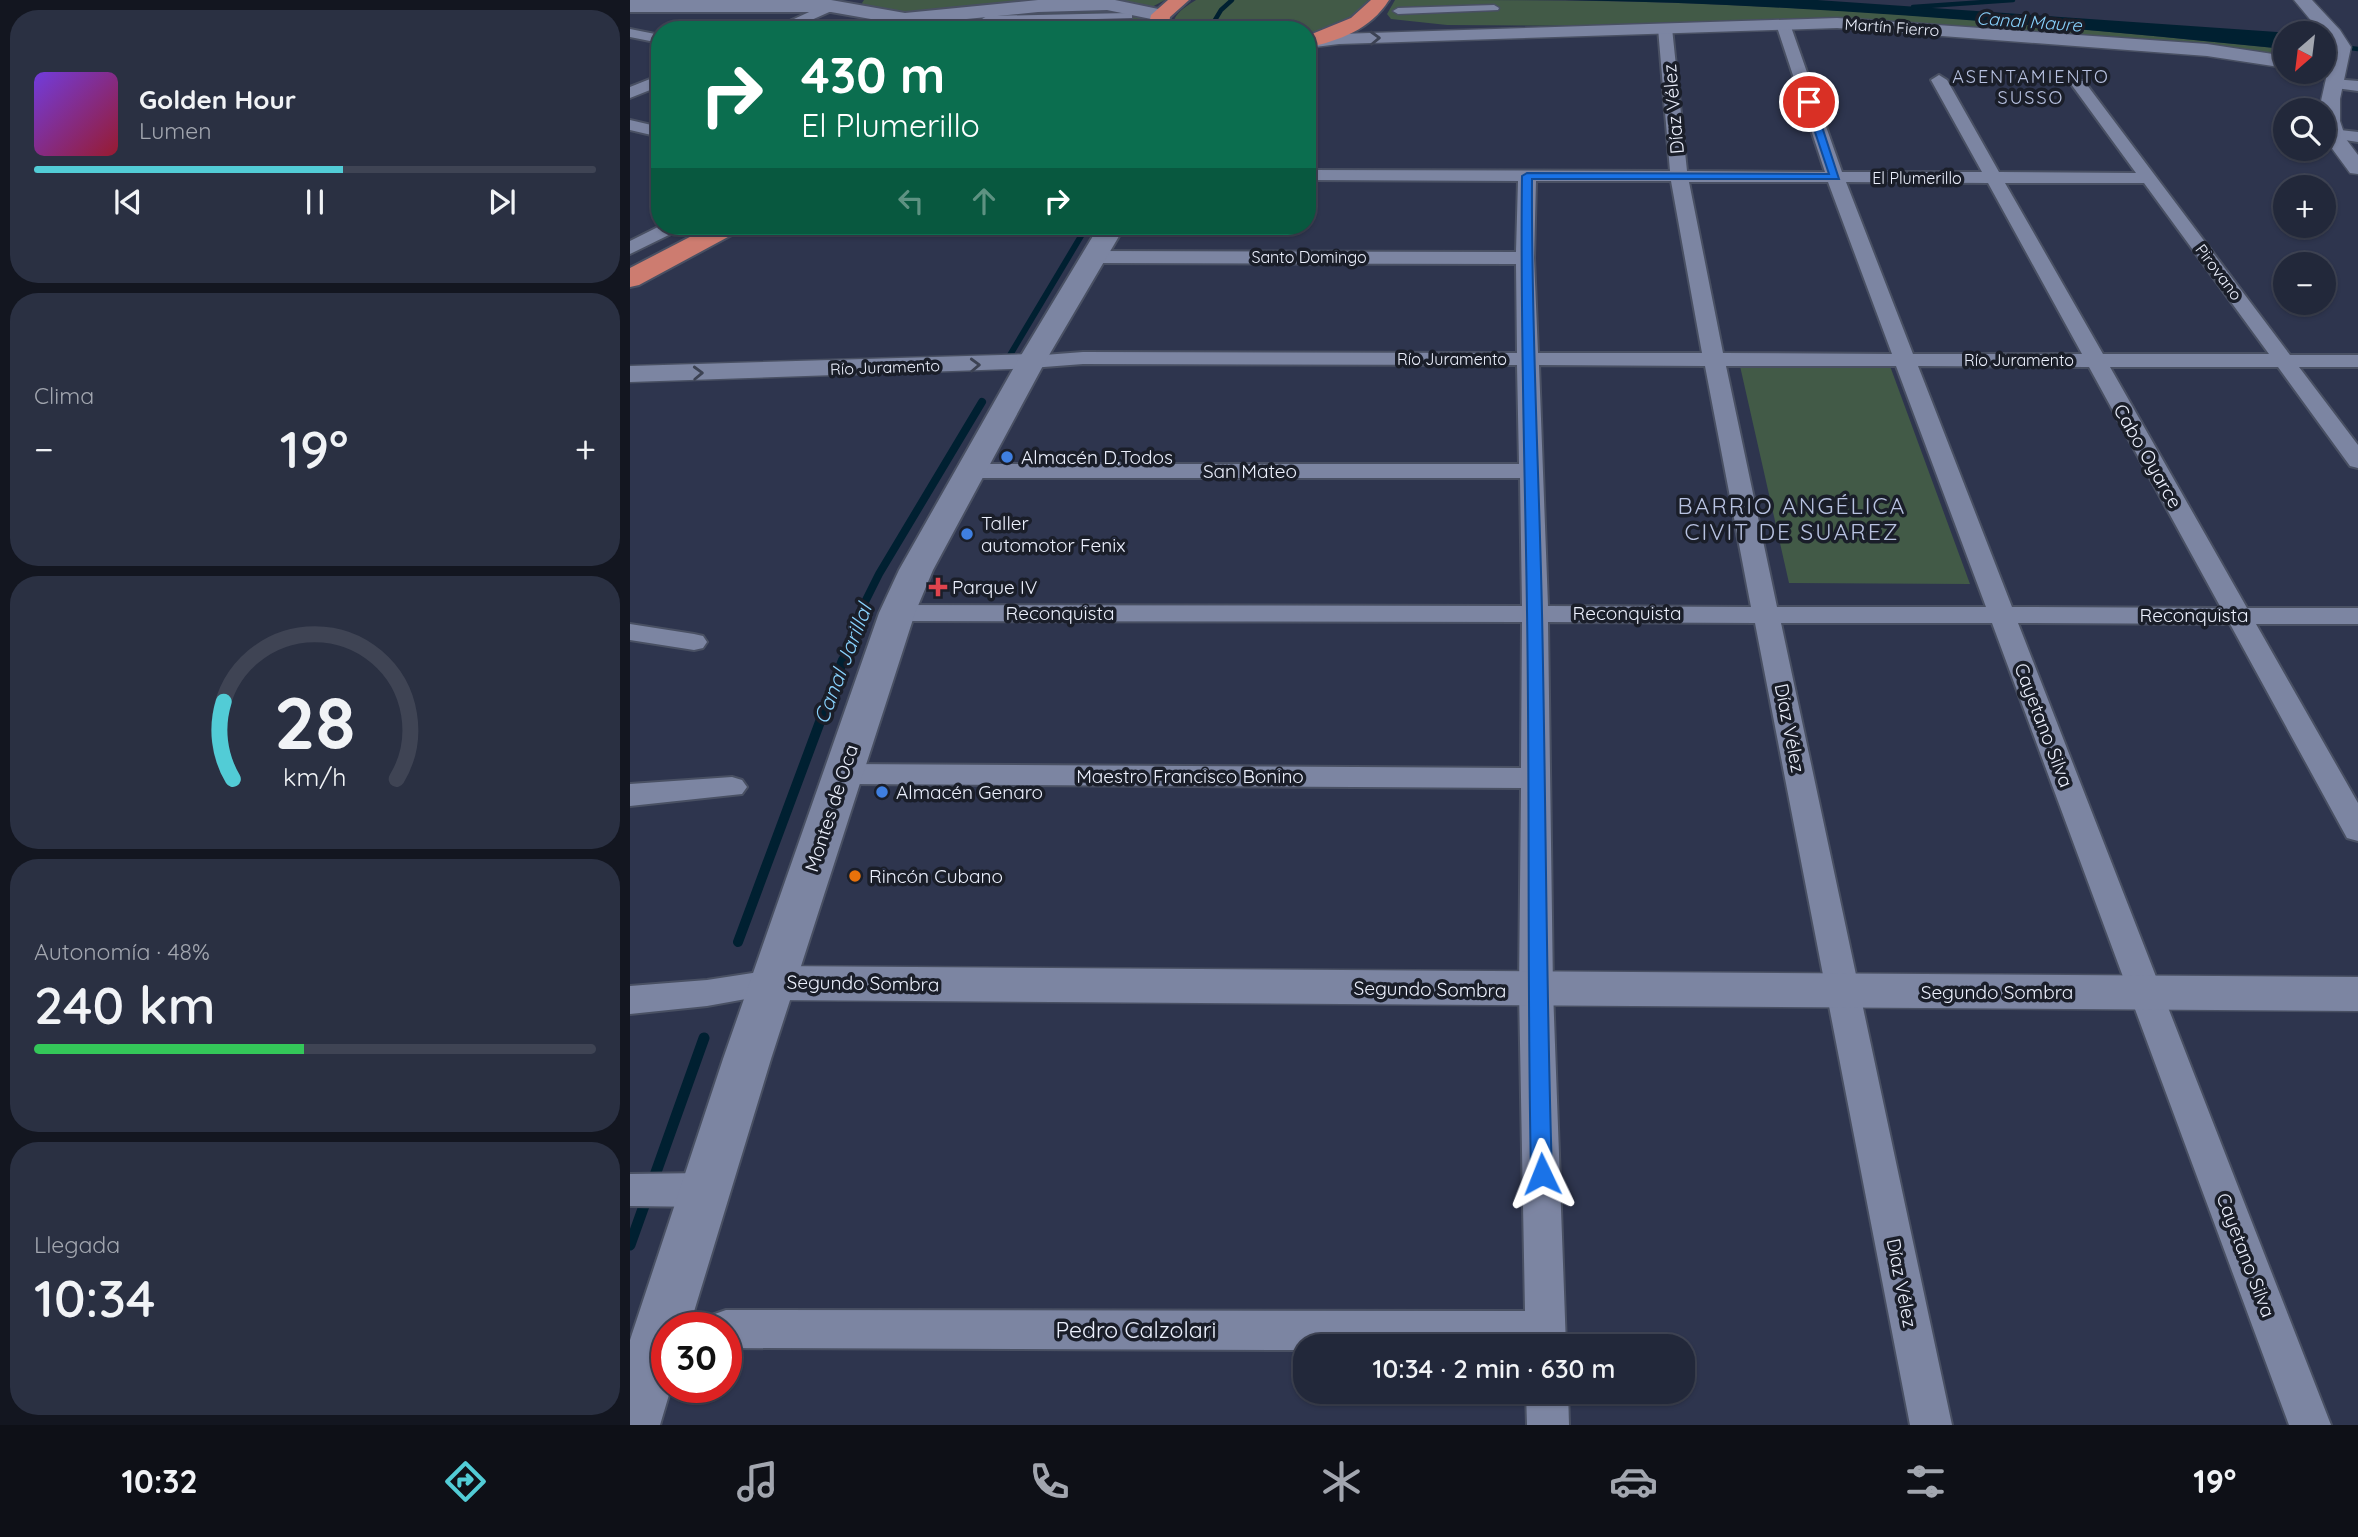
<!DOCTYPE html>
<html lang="es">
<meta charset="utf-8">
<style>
:root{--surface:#22283a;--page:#2a3042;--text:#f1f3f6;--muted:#a2a6af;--line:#3f4454;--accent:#52ccd6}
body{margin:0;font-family:Quicksand,sans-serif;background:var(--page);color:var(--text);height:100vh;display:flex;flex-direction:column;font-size:26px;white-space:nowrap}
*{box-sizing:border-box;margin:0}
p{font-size:23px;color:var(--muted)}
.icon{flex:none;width:38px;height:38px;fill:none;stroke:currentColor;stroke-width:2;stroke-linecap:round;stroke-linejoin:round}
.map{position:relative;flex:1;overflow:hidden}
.panel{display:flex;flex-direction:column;gap:10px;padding:10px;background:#131620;width:630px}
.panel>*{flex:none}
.banner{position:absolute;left:21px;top:21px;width:665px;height:214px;border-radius:28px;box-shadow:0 2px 5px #0004,0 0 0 2px var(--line);background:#0b6e4f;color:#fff;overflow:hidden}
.needle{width:46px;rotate:208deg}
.controls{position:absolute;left:1643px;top:21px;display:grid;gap:14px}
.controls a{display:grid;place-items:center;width:63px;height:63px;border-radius:50%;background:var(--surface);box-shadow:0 2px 5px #0004,0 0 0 2px var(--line);font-size:35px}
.speed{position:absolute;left:21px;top:1312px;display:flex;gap:14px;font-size:35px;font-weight:700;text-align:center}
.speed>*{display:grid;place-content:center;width:91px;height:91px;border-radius:50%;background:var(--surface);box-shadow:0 2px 5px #0004,0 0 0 2px var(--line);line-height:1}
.speed .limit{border:10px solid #d22;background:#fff;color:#111}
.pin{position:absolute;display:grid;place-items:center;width:60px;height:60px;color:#fff;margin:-30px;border:4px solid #fff;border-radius:50%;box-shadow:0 2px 7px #0007}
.me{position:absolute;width:77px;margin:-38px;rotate:358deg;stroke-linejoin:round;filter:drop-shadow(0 0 5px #0008)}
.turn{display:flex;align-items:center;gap:24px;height:147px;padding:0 35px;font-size:32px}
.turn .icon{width:91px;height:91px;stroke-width:2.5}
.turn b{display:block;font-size:49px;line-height:60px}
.lanes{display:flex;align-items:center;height:66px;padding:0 35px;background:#0003;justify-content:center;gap:35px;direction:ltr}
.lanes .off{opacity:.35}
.big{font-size:52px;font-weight:600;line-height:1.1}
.panel .card{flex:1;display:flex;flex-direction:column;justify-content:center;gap:10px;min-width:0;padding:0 24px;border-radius:28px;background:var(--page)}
.panel .dial{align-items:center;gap:0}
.dial svg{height:182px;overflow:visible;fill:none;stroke:var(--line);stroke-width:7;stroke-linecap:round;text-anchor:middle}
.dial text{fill:var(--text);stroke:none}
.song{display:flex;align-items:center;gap:21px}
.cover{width:84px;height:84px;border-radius:10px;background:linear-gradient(135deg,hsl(260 70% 55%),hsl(350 70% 35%))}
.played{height:7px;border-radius:4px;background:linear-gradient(90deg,var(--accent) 55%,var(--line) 55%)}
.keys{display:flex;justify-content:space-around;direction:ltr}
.heat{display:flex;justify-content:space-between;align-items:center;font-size:38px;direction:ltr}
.charge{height:10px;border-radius:5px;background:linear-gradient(90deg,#34c759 48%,var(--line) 0)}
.trip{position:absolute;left:663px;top:1334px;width:402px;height:70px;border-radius:28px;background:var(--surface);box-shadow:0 2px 5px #0004,0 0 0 2px var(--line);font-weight:600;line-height:70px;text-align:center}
.menu{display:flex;height:112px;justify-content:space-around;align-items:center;background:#0e1017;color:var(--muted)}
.menu .icon{width:49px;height:49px}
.menu .active{color:var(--accent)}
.menu b{font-size:32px;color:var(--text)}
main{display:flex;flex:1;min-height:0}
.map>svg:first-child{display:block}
</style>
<main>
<section class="panel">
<div class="card">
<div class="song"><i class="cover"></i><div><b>Golden Hour</b><p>Lumen</p></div></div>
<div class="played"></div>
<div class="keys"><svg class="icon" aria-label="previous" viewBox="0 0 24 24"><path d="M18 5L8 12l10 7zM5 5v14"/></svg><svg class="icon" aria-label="pause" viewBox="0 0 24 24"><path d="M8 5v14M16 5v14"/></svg><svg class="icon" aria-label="next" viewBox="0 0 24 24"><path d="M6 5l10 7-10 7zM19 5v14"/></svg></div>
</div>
<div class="card"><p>Clima</p>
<div class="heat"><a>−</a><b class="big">19°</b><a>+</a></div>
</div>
<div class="card dial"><svg viewBox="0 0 100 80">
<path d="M14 69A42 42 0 1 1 86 69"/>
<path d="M14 69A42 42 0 0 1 10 35" stroke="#52ccd6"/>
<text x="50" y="56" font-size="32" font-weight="700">28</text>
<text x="50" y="72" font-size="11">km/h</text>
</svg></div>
<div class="card"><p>Autonomía · 48%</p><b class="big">240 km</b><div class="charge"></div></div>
<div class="card"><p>Llegada</p><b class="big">10:34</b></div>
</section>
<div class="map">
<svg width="1728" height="1425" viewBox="0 0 1728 1425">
<rect width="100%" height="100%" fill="#2e354e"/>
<path fill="#425a47" d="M 234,0 L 535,0 L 520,8 L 283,16 L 234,7 L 232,3 Z
M 566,0 L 738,0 C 725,21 698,28 677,36 L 677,30 L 543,30 C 541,15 555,7 566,0 Z
M 765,0 C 884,0 1002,0 1121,6 C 1300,14 1478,31 1655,49 L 1655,57 L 1611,50 L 1211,19 L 1003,26 L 817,25 L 761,19 L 757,14 Z
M 474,7 L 509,14 L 512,17 L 509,30 L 370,30 L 308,18 Z
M 1110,366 L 1260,366 L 1340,584 L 1159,583 Z"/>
<path fill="#002031" d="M 935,0 L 1187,0 L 1663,33 L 1656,33 L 1655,49 C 1416,25 1176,4 935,0 Z"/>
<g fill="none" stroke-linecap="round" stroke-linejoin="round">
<path stroke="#002031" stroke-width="4.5" d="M 1283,7 L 1383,0
M 579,30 L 591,10 L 602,0
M 1712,47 L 1728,49"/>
<path stroke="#002031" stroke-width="6" d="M 380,355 L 457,226"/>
<path stroke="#002031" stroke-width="8" d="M 212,662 L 232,608 L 249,574 L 352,402"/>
<path stroke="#002031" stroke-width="10" d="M 108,942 L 213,660"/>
<path stroke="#002031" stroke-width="11" d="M 0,1245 L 74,1038"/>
<path fill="#002031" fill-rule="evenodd" d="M 1694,40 L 1718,44 L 1720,47 L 1712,52 L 1694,50 Z"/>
<g stroke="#495063" stroke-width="3">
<path id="pedestrian" d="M 864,5 L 869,8 L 868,10 L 768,14 L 763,11 L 768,8 Z
M 498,13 L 502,14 L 502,18 L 357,22 L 352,19 L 357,16 Z"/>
</g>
<g stroke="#495063" stroke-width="4">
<path id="minor" d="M 201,2 L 208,6 L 206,9 L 159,30 L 140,30 Z
M 275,15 L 334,26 L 341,30 L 310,30 L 270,22 L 268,19 Z
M 1153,20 L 1160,24 L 1212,172 L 1352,172 L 1301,80 L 1309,75 L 1317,80 L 1369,172 L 1506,173 L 1441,84 L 1444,81 L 1454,81 L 1660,355 L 1728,355 L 1728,367 L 1669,367 L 1728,445 L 1728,468 L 1720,466 L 1648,367 L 1480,367 L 1617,608 L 1728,608 L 1728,624 L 1626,624 L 1728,803 L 1728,841 L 1717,838 L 1600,624 L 1388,623 L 1701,1425 L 1659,1425 L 1362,623 L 1151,623 L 1322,1425 L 1280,1425 L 1125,623 L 918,622 L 923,990 L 936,1346 L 676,1346 L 676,1350 L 96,1348 L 96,1328 L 76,1328 L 82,1315 L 96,1310 L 895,1311 L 889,990 L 891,788 L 214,784 L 204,781 L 199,774 L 204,767 L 214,764 L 891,768 L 892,622 L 267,621 L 258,619 L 254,613 L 258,607 L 267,605 L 892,606 L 890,478 L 341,478 L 333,476 L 329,471 L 333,466 L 341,464 L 889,464 L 887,365 L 453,364 L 401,368 L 394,366 L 391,362 L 394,358 L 401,356 L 453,352 L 887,353 L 886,264 L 463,263 L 454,257 L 463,251 L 886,252 L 888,181 L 677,180 L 677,170 L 1040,171 L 1028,28 L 1035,24 L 1042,28 L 1057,171 L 1195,172 L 1146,24 ZM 906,181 L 1041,181 L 1072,353 L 908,353 L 904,258 ZM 1059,182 L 1198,182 L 1262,354 L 1093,353 ZM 1216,182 L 1358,183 L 1452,354 L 1283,354 ZM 1375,183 L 1514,183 L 1639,354 L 1473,354 ZM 909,365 L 1075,366 L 1121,607 L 918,606 ZM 1096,366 L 1266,366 L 1356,607 L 1147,607 ZM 1288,366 L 1459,367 L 1591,608 L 1382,607 Z
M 0,29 L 30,35 L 30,43 L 0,37 Z
M 30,75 L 30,86 L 0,98 L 0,87 Z
M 1703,79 L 1728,81 L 1728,91 L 1698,87 L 1695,84 L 1698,81 Z
M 0,120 L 30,127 L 30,137 L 0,130 Z
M 1701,129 L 1728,132 L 1728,142 L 1695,137 L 1694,132 Z
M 30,226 L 52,226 L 49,230 L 0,254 L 0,241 Z
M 0,624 L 64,634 L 73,636 L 77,642 L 73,648 L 64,650 L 0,640 Z
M 102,777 L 112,780 L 117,787 L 112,794 L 0,806 L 0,784 Z
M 142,970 L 154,974 L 159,983 L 154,992 L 77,1006 L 0,1014 L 0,986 L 77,980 Z
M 74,1173 L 87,1178 L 93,1190 L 87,1202 L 74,1207 L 0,1206 L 0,1174 Z
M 896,1391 L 938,1391 L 939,1425 L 897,1425 Z"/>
</g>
<g stroke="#495063" stroke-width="3">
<path id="tertiary" d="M 1664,0 L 1682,0 L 1710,30 L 1721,47 L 1710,99 L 1710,121 L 1716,139 L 1728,155 L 1728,174 L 1720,173 L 1695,139 L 1694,110 L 1689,110 L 1703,47 Z
M 1207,18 L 1577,44 L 1656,56 L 1656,68 L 1577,56 L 1207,28 L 709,44 L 677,48 L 677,37 L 709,34 Z
M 401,354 L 410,356 L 414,362 L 410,368 L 0,382 L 0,366 Z
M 142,966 L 1728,977 L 1728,1011 L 142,1000 L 127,995 L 121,983 L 127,971 Z"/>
</g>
<g stroke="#495063" stroke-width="4">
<path id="secondary" d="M 0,0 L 201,0 L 275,13 L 408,0 L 485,0 L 538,11 L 541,15 L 531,21 L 477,10 L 408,12 L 275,25 L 201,12 L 0,12 Z
M 469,226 L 495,226 L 415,362 L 303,570 L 285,613 L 141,1059 L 59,1328 L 37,1328 L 37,1388 L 41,1388 L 30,1425 L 0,1425 L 0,1340 L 93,1059 L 249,613 L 269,570 L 387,362 Z"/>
</g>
<g stroke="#495063" stroke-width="4">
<path id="trunk" d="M 538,0 L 559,0 L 540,17 L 538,30 L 518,30 L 521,15 Z
M 741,0 L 759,0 C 740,30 710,40 677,48 L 677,36 L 721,18 Z
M 81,226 L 113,226 L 109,231 L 9,285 L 0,287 L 0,268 Z"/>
</g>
<use href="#pedestrian" fill="#7c85a2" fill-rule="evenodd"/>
<use href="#minor" fill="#7c85a2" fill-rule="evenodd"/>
<use href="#tertiary" fill="#7c85a2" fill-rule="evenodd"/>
<use href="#secondary" fill="#7c85a2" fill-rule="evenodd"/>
<use href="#trunk" fill="#cd7c70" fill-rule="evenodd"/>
</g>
<defs><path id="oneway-chevron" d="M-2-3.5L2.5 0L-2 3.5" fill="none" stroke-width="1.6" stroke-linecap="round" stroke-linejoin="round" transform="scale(1.75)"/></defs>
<g stroke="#3c4253">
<use href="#oneway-chevron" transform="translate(745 38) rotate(-2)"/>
<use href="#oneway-chevron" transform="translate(345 365) rotate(-2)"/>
<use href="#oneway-chevron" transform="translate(68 373) rotate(-2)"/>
</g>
<path fill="#1a73e8" stroke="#114b97" stroke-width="2" d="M 1179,99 L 1184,102 L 1209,179 L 902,179 C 901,324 909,468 912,613 C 916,800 916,987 922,1174 L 919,1180 L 912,1183 L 904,1180 L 901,1174 C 897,986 900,799 897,611 C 895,466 890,321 892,176 L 897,173 L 1199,174 L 1175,102 Z"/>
<g fill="#3f7fe0" stroke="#1a1e29" stroke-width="2.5">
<circle cx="377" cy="457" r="7"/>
<circle cx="337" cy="534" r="7"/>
<circle cx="252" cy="792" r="7"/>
</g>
<path fill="#e0444e" stroke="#1a1e29" stroke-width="2.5" d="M304.5 576.5h7v7h7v7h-7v7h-7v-7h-7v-7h7z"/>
<circle fill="#e8710a" stroke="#1a1e29" stroke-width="2.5" cx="225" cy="876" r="7"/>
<g text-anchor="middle" stroke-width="7" stroke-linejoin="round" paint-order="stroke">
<g font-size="16" fill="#ecf0fd" stroke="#1a1e29">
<text transform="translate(1262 27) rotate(4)" y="6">Martín Fierro</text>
<text x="1287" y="184">El Plumerillo</text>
<text x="679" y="263">Santo Domingo</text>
<text transform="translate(1589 272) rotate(53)" y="6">Pirovano</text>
<text x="822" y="365">Río Juramento</text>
<text x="1389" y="366">Río Juramento</text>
<text transform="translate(255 367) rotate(-2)" y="6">Río Juramento</text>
</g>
<g font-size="18" font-style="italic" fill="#88d2fd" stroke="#1a1e29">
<text transform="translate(1399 22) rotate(4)" y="6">Canal Maure</text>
</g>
<g font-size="18" letter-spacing="2" fill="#b8c2e1" stroke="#1a1e29">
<text x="1401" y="83">ASENTAMIENTO<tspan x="1401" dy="21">SUSSO</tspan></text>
</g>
<g font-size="19" fill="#ecf0fd" stroke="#1a1e29">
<text transform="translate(1043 109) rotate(-95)" y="7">Díaz Vélez</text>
<text transform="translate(1518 456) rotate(60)" y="7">Cabo Oyarce</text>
<text x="620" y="478">San Mateo</text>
<text x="430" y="620">Reconquista</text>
<text x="997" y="620">Reconquista</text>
<text x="1564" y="622">Reconquista</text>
<text transform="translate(1414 725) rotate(69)" y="7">Cayetano Silva</text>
<text transform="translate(1160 728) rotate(79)" y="7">Díaz Vélez</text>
<text x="560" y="783">Maestro Francisco Bonino</text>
<text transform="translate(201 808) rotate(-72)" y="7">Montes de Oca</text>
<text transform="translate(233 983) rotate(1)" y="7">Segundo Sombra</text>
<text transform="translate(800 989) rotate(1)" y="7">Segundo Sombra</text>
<text x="1367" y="999">Segundo Sombra</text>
<text transform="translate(1616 1255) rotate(69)" y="7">Cayetano Silva</text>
<text transform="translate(1272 1283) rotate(79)" y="7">Díaz Vélez</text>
</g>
<g font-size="19" fill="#ecf0fd" stroke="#1a1e29" text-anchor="start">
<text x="391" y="464">Almacén D.Todos</text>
<text x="351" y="530">Taller<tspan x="351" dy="22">automotor Fenix</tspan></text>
<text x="322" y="594">Parque IV</text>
<text x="266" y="799">Almacén Genaro</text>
<text x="239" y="883">Rincón Cubano</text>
</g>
<g font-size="21" font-style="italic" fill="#88d2fd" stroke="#1a1e29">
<text transform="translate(213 664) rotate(-69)" y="7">Canal Jarillal</text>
</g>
<g font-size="23" letter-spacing="2" fill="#b8c2e1" stroke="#1a1e29">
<text x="1162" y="514">BARRIO ANGÉLICA<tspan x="1162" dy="26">CIVIT DE SUAREZ</tspan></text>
</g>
<g font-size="23" fill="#ecf0fd" stroke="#1a1e29">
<text x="506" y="1338">Pedro Calzolari</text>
</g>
</g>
</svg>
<div class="controls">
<a><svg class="needle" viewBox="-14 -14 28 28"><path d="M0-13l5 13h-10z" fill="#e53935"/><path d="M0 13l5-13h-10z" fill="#a2a6af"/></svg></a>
<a><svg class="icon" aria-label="search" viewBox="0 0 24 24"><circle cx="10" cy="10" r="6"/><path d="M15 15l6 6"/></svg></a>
<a>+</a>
<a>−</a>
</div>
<div class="speed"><div class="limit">30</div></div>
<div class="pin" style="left:1179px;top:102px;background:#d93025"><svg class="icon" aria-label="arrive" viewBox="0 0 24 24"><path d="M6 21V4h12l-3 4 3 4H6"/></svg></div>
<svg class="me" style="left:912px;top:1174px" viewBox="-20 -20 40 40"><path d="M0-17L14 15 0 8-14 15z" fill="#1a73e8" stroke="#fff" stroke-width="4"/></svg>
<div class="trip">10:34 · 2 min · 630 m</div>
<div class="banner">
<div class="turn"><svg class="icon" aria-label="right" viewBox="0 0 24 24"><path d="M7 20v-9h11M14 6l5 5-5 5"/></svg><div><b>430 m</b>El Plumerillo</div></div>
<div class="lanes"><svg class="icon off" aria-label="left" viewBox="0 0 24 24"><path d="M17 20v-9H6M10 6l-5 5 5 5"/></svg><svg class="icon off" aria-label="ahead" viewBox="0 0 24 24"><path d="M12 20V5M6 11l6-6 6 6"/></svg><svg class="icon" aria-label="right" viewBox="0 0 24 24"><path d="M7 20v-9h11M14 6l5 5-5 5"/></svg></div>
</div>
</div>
</main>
<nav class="menu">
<b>10:32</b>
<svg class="icon active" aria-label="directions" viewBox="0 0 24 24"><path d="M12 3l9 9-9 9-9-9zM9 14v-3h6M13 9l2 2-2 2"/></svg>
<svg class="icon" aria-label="music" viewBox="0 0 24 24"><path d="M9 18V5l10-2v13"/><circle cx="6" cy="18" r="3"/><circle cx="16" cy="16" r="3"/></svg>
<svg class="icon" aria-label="phone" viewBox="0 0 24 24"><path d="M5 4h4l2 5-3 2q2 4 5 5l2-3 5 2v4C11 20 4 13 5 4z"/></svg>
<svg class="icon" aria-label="climate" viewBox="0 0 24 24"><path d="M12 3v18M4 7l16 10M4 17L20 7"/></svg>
<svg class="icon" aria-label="car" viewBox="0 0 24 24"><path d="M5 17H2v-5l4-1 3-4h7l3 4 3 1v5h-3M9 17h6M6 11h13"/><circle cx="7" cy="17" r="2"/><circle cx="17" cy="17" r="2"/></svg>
<svg class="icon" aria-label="filters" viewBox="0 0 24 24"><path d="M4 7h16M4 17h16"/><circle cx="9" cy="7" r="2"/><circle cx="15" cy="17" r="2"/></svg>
<b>19°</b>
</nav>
